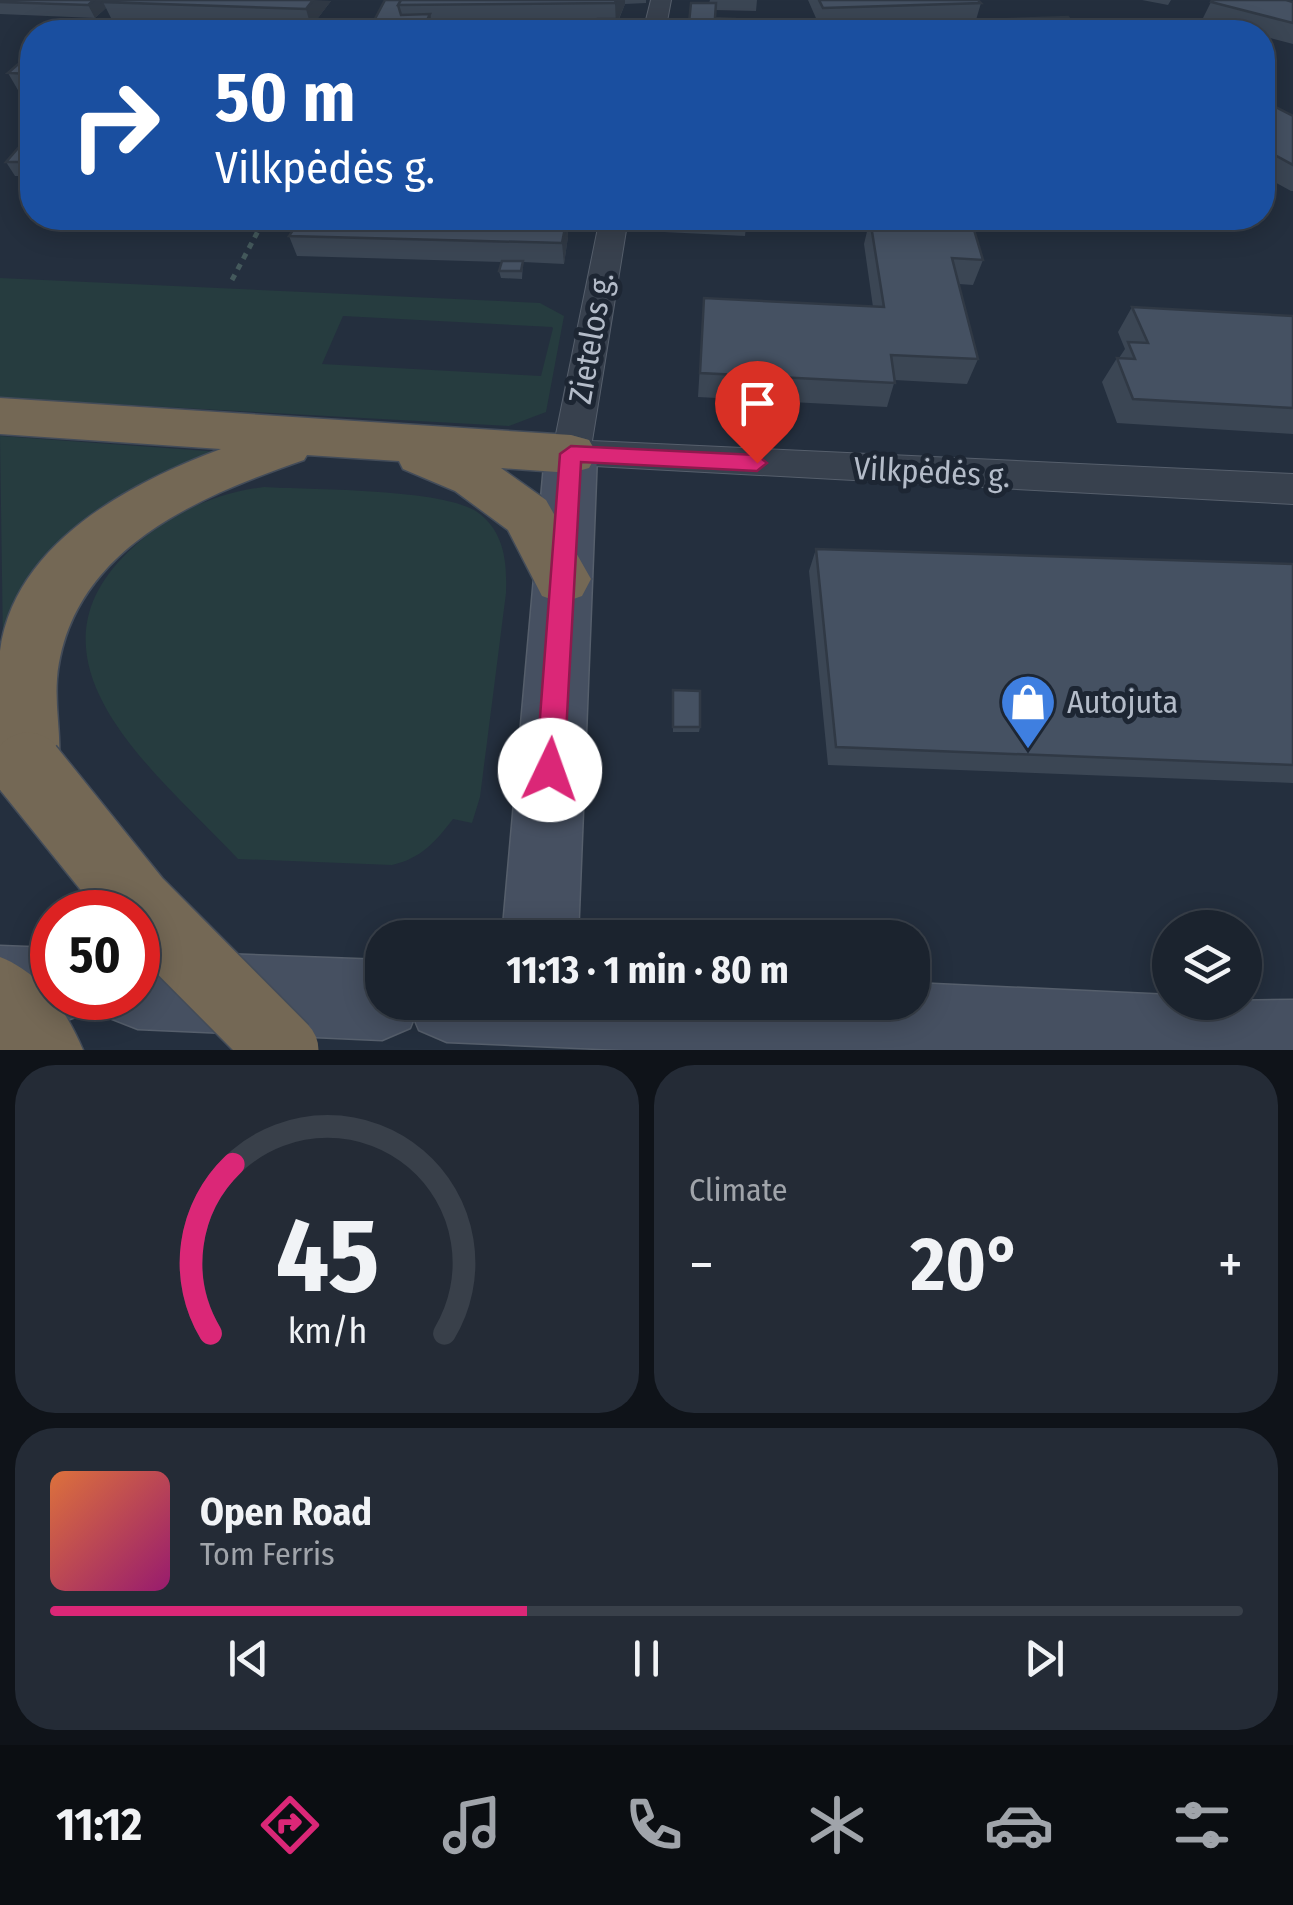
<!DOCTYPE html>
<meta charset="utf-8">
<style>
:root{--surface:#1b232e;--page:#242b36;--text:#f1f3f6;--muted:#a0a4aa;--line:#39404a;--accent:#db2777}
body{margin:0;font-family:"Fira Sans Condensed",sans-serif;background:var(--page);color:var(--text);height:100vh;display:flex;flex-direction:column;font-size:38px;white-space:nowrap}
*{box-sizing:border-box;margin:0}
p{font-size:32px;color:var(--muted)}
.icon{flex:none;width:55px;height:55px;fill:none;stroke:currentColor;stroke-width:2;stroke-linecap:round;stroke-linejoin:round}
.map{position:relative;height:1050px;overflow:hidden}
.panel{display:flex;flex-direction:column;gap:15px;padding:15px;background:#0f1319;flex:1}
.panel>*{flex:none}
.top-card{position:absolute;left:20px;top:20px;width:1255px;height:210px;border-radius:40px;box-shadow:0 5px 25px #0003,0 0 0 2px var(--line);background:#1a4fa0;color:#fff;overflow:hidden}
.fabs{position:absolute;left:1152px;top:910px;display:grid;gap:20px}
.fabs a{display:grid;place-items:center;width:110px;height:110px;border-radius:50%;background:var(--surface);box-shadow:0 5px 25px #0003,0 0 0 2px var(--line);font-size:50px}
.speed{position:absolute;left:30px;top:890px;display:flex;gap:20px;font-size:50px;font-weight:700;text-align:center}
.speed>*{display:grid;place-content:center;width:130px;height:130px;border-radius:50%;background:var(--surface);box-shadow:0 5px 25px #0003,0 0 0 2px var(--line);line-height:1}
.speed .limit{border:15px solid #d22;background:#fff;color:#111}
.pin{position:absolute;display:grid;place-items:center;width:85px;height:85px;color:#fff;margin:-102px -42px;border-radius:50% 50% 50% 0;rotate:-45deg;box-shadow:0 0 10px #0007}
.pin .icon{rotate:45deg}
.me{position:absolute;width:110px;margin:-55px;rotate:3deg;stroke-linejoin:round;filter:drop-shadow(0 0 8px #0008)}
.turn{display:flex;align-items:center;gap:35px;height:210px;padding:0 30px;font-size:45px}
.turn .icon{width:130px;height:130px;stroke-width:2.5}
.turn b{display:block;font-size:70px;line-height:85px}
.big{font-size:75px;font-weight:700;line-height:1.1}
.panel .card{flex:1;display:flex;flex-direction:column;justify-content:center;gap:15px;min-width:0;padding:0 35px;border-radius:40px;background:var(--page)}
.panel .dial{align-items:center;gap:0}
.dial svg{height:260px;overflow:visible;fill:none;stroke:var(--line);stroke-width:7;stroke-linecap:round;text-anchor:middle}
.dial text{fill:var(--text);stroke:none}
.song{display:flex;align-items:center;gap:30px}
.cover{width:120px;height:120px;border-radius:15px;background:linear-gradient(135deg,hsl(20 70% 55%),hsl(320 70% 35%))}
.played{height:10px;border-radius:5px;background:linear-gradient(90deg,var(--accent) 40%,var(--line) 40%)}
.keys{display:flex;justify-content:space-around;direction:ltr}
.heat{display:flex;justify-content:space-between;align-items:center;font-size:55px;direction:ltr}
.panel .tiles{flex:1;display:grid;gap:15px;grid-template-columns:1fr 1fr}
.card:last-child{grid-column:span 2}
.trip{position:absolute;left:365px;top:920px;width:565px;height:100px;border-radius:40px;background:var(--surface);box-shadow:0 5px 25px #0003,0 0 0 2px var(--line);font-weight:700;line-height:100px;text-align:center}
.tabs{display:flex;height:160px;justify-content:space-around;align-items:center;background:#0b0e12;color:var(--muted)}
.tabs .icon{width:70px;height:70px}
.tabs .on{color:var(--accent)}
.tabs b{font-size:45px;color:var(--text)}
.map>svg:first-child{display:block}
</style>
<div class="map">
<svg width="1293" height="1050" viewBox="0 0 1293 1050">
<rect width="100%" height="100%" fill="#242f3e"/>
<path fill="#263c3f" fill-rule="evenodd" d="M 0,278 L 540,303 L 564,316 L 546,412 L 509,426 L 0,398 ZM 343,316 L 552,327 L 553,328 L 541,376 L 322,364 Z
M 0,436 L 221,452 L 3,646 Z
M 264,487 C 310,490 449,488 480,514 C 505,534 507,564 506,593 L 480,797 L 472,823 L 453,819 C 435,842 422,858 392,865 L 238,859 C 163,778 12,664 128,552 C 165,516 213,493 264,487 Z"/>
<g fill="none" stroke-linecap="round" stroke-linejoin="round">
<g stroke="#565f6c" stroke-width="2">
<path id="street" d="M 651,0 L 671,0 L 665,32 L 643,32 Z
M 600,218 L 628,218 L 592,441 L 1293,474 L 1293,504 L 558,464 L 552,454 Z"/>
</g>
<g stroke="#565f6c" stroke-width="3">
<path id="secondary" d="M 571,435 L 589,440 L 597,454 L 578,938 L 502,938 L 545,454 L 553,440 Z
M 0,946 L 52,948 L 52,998 L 87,998 L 80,1015 L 52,1026 L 0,1024 Z
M 138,951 L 382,960 L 382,1002 L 912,1002 L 912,983 L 1170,995 L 1170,1002 L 1293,1000 L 1293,1050 L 625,1050 L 447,1042 L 419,1030 L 414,1018 L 410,1028 L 382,1040 L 138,1029 L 110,1018 L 102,998 L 138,998 Z"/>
</g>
<g stroke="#434c59" stroke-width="3">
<path id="highway" d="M 0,398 L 571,435 L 589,440 L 597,454 L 589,468 L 571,473 L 501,468 L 546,500 L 591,579 L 582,596 L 562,603 L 542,596 L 508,530 L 455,491 L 403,469 L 399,461 L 307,455 L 304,460 C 197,497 69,550 57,679 C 54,718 67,754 52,791 L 28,801 L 4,791 L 0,781 C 0,739 0,693 0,651 C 14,543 130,483 221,449 L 0,434 Z
M 0,957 C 41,973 66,1010 83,1050 L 0,1050 Z"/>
</g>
<path stroke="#44595c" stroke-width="5" stroke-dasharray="6 6" stroke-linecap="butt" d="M 232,280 L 265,218"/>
<use href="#street" fill="#38414e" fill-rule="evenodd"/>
<use href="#secondary" fill="#465061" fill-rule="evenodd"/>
<use href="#highway" fill="#746855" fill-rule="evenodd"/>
<g stroke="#434c59" stroke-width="74" stroke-linecap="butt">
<path id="highway-bridge" d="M 28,768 L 136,902 L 283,1050"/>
</g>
<use href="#highway-bridge" stroke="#746855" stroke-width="71"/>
</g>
<path fill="#3b4654" d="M 0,0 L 331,1 L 311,27 L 112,20 L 106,8 L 95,18 L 0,14 Z
M 385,0 L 646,0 L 646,3 L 625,4 L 614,32 L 597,31 L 597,26 L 433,27 L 430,32 L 368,32 Z
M 710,0 L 757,0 L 756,11 L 715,10 L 715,18 L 688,32 L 709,3 Z
M 808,0 L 978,0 L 981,3 L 976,20 L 1077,28 L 1091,32 L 812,32 L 813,26 L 819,25 Z
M 1142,0 L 1171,0 L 1168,5 Z
M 1212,0 L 1293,2 L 1293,44 L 1262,36 L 1262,32 L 1249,32 L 1202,20 Z
M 32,52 L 32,97 L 22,97 L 8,73 Z
M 1262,100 L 1293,116 L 1293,191 L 1291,191 L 1262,175 Z
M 32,132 L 32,176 L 15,176 L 6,162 Z
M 270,218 L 361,218 L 483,221 L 567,218 L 568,237 L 564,264 L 523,262 L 522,279 L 501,278 L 499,271 L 501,262 L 297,256 L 289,236 L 299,220 Z
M 664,218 L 747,218 L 745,236 L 664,232 Z
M 870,219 L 983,260 L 973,285 L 959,284 L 978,359 L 967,384 L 895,380 L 887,407 L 698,397 L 704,298 L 873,307 L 864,244 Z
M 1132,307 L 1293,316 L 1293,434 L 1117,423 L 1102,382 L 1117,358 L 1119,358 L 1125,349 L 1118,332 Z
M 816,549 L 1293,564 L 1293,783 L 828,765 L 809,571 Z
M 673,690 L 700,727 L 699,732 L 673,732 Z"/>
<path fill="#303945" d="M 94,0 L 113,0 L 103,2 L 106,8 L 95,18 L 88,5 Z
M 313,0 L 331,1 L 311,27 L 306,9 Z
M 616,0 L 625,0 L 625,4 L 616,25 L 615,3 Z
M 430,14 L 433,27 L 430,32 L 421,32 Z
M 567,218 L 568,237 L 564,264 L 562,243 Z"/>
<path fill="#455162" stroke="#303945" stroke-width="2.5" d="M 0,0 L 94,0 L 88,5 L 0,2 Z
M 105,0 L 313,0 L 306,9 L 103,2 Z
M 385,0 L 401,0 L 398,5 L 401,15 L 430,14 L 421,32 L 368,32 Z
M 401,0 L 616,0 L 615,3 L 398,5 Z
M 819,0 L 978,0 L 981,3 L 823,8 Z
M 1212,0 L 1286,0 L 1293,2 L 1293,23 L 1211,2 Z
M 691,3 L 716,3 L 715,18 L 735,19 L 735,32 L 688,32 Z
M 1068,17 L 1077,28 L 1086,27 L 1091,32 L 816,32 L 813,26 Z
M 598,19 L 615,19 L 612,32 L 597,31 Z
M 71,20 L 190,23 L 185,28 L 224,29 L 221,32 L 57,32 Z
M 584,31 L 607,31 L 606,32 L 584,32 Z
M 32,52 L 32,74 L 8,73 Z
M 1262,100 L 1293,116 L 1293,165 L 1262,148 Z
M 32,132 L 32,162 L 6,162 Z
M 301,218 L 483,221 L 484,218 L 567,218 L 562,243 L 289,236 Z
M 870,219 L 972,223 L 983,260 L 952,258 L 978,359 L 891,355 L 895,383 L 700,373 L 704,298 L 884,307 Z
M 502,261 L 523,261 L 521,271 L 499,271 Z
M 1132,307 L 1293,316 L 1293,408 L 1133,399 L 1117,358 L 1135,359 L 1128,342 L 1148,343 Z
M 816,549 L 1293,564 L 1293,765 L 836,747 Z
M 673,690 L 700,691 L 700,727 L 673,727 Z"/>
<path fill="#db2777" stroke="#8e194d" stroke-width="2.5" d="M 571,446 L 757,455 L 767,463 L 757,471 L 581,462 L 564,770 L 560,779 L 550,783 L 540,779 L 536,770 L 560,454 Z"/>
<defs>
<g id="shop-pin" transform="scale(2.875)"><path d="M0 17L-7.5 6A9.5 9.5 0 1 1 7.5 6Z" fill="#3f7fe0" stroke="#1d2633"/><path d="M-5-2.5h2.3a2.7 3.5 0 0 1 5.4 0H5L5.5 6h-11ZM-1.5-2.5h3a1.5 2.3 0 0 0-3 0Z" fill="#fff"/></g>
</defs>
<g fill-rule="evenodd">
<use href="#shop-pin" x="1028" y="702"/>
</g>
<g text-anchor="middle" stroke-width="10" stroke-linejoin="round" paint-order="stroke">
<g font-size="32" fill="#b4bcc9" stroke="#1d2633">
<text transform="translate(591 338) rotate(-80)" y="11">Zietelos g.</text>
<text transform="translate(932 472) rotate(3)" y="11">Vilkpėdės g.</text>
</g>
<g font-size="32" fill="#b4bcc9" stroke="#1d2633" text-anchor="start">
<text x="1067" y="713">Autojuta</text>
</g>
</g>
</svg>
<div class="fabs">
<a><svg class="icon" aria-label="layers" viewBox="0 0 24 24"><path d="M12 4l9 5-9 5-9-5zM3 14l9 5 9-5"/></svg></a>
</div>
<div class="speed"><div class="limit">50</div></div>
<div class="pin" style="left:757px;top:463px;background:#d93025"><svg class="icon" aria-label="arrive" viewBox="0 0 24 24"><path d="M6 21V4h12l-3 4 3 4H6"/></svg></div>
<svg class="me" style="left:550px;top:770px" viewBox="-20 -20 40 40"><circle r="19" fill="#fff"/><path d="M0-13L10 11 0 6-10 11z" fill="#db2777"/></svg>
<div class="trip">11:13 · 1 min · 80 m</div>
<div class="top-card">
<div class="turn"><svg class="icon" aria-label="right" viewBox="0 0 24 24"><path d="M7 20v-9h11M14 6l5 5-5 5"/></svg><div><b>50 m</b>Vilkpėdės g.</div></div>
</div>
</div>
<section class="panel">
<div class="tiles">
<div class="card dial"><svg viewBox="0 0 100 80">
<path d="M14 69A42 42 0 1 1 86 69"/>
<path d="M14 69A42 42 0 0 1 21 17" stroke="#db2777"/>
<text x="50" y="56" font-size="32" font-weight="700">45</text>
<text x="50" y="72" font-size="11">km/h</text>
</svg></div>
<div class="card"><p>Climate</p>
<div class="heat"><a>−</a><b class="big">20°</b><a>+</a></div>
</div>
<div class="card">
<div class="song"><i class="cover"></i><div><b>Open Road</b><p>Tom Ferris</p></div></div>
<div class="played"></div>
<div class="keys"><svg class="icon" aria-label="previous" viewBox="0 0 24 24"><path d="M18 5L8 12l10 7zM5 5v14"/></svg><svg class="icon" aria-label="pause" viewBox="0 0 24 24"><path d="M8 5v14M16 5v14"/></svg><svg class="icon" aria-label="next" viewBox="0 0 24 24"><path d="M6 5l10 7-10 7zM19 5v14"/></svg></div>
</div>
</div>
</section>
<nav class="tabs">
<b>11:12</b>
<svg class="icon on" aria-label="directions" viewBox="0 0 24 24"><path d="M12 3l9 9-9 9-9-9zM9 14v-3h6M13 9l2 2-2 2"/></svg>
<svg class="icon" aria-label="music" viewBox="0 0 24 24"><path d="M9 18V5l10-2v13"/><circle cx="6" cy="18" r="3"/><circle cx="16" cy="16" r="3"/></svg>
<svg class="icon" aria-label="phone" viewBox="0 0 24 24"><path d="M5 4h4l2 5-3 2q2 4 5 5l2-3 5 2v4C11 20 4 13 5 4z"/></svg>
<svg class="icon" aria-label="climate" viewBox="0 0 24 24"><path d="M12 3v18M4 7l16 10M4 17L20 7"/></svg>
<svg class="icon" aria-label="car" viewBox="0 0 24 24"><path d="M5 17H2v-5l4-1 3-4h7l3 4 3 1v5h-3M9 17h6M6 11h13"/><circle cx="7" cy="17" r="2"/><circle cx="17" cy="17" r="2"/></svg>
<svg class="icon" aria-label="filters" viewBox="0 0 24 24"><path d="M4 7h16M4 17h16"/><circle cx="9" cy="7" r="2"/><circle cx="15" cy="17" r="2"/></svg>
</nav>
